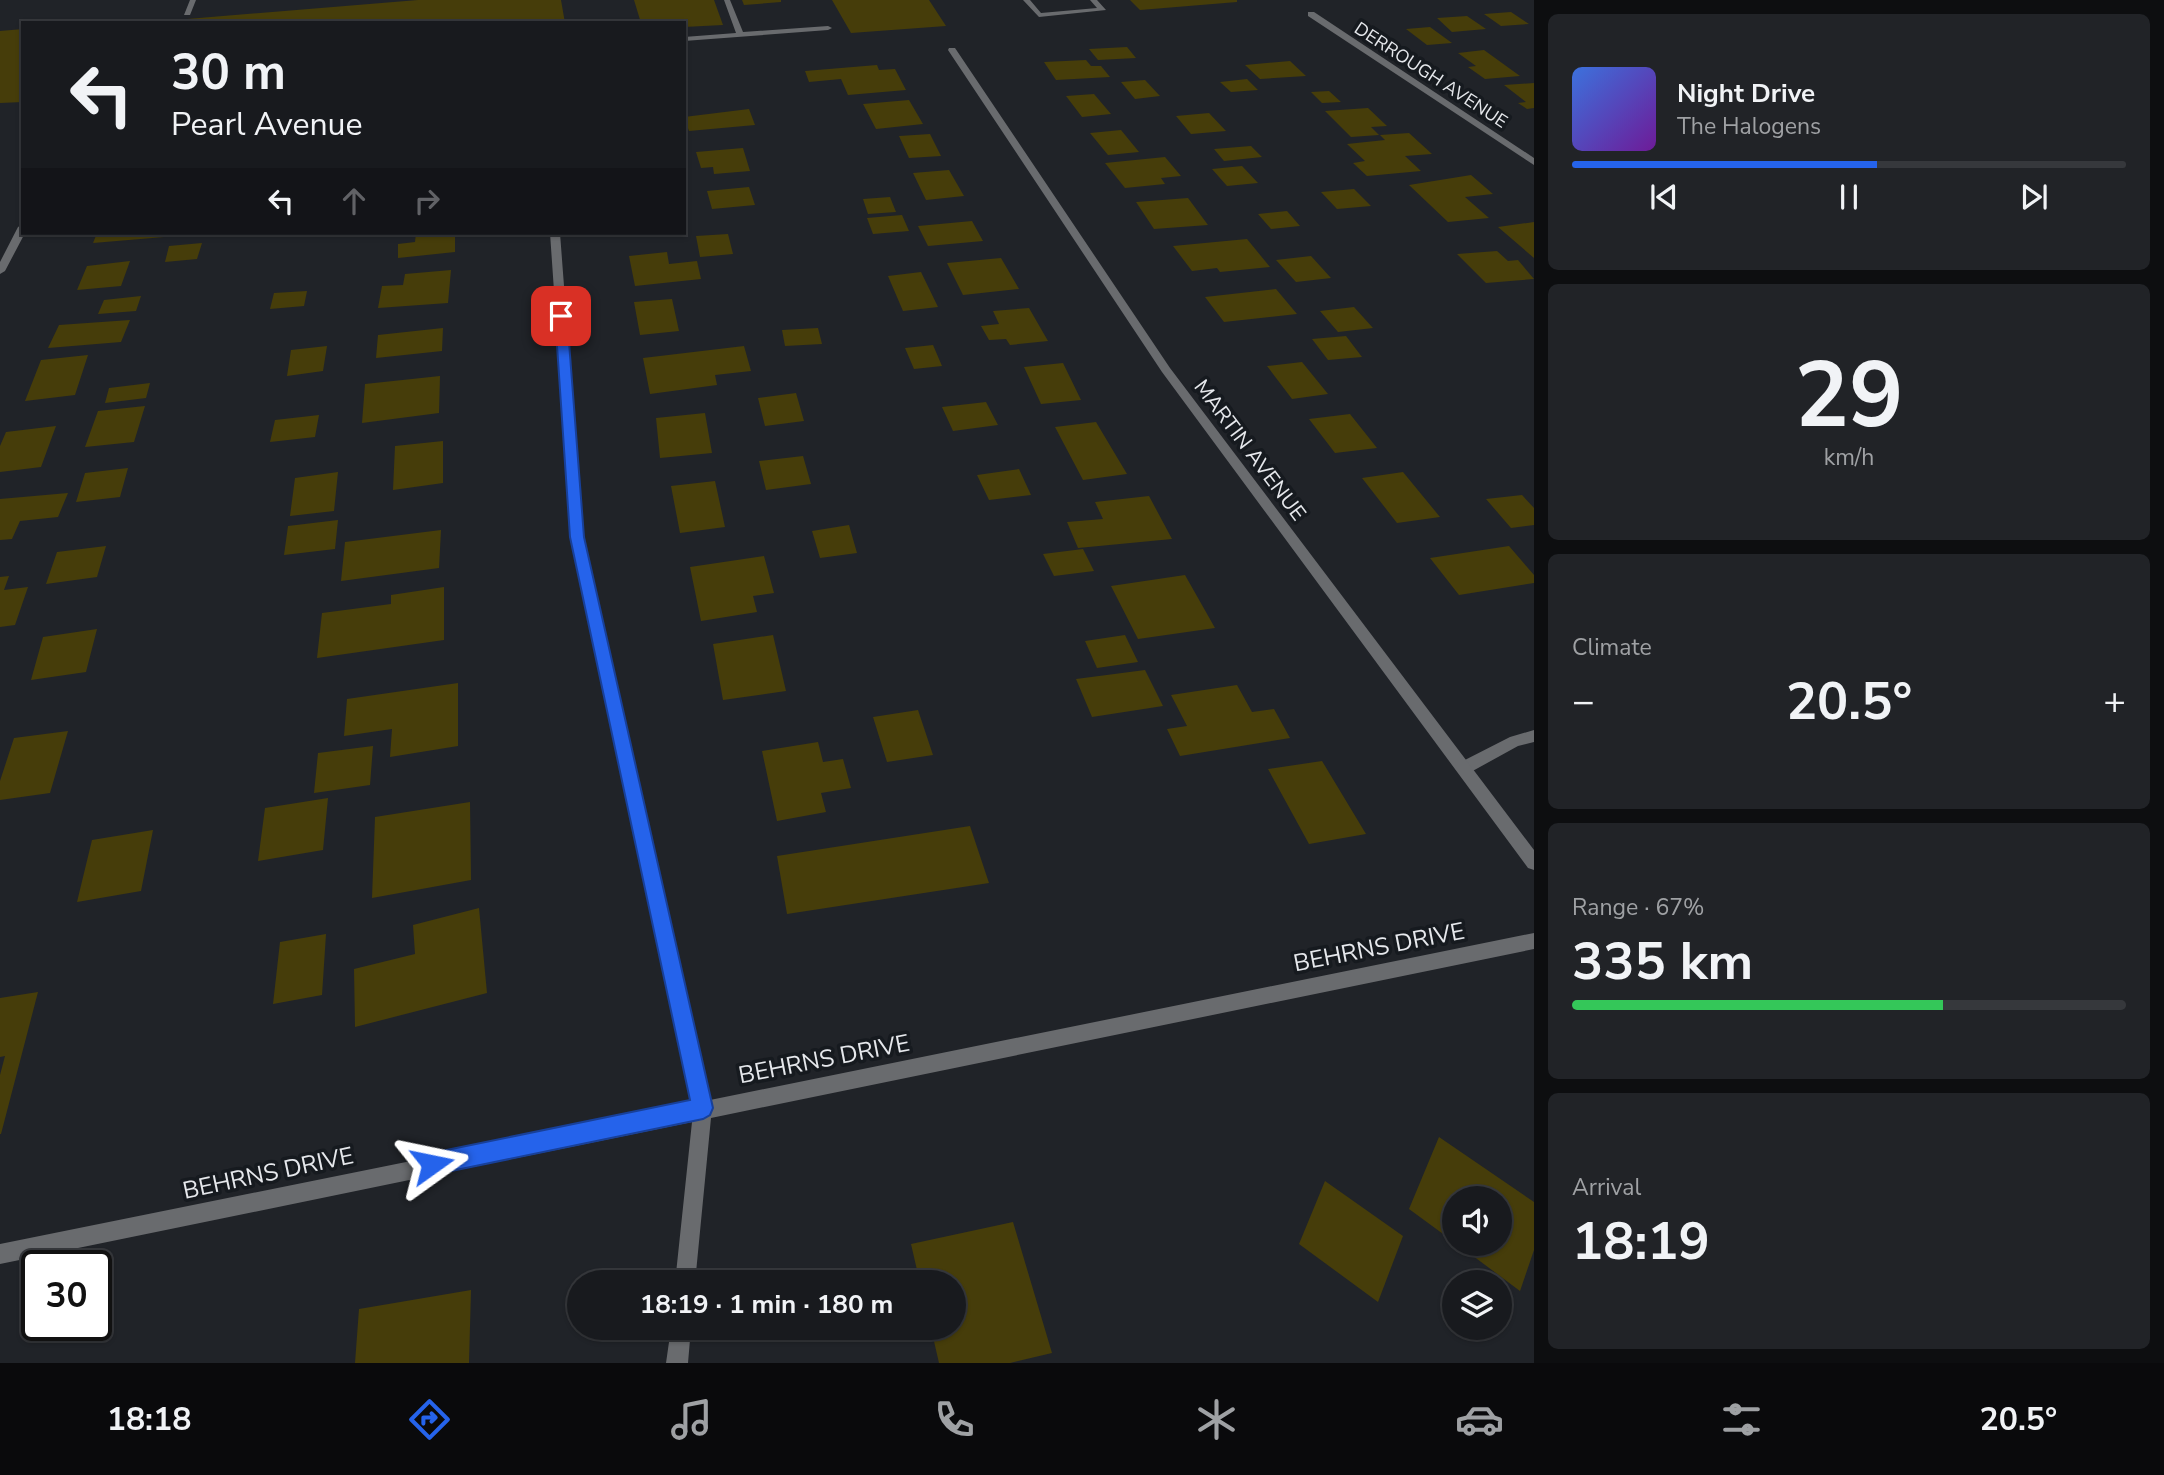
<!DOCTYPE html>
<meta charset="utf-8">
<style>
:root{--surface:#181a1e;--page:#212327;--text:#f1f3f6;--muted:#9fa1a4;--line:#36383c;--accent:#2563eb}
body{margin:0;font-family:"Nunito Sans",sans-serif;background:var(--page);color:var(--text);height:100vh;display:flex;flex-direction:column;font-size:26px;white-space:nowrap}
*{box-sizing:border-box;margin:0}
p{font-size:23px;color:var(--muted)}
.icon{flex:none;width:38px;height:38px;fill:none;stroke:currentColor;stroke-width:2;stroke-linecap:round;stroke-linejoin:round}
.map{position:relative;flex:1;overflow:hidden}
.side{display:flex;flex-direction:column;gap:14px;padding:14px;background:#0d0e10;width:630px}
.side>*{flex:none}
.banner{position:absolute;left:21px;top:21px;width:665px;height:214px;border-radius:0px;box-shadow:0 2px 5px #0004,0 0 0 2px var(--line);background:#181a1e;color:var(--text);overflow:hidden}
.fabs{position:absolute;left:1442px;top:1186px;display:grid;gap:14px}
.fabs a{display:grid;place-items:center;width:70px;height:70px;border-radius:50%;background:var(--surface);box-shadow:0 2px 5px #0004,0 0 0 2px var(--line);font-size:35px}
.speed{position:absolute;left:21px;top:1250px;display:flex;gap:14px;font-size:35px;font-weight:700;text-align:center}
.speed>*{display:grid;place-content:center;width:91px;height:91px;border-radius:50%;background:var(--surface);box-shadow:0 2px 5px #0004,0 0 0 2px var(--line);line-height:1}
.speed .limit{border:4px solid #111;border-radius:10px;background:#fff;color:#111}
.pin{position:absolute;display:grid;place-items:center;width:60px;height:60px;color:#fff;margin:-30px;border-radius:14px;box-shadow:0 4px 10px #0006}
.me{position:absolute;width:77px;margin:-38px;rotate:78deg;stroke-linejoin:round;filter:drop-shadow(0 0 5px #0008)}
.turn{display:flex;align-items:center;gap:24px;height:147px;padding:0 35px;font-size:32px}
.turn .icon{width:91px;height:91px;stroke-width:2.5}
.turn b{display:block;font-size:49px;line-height:60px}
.lanes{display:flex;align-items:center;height:66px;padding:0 35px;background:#0003;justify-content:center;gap:35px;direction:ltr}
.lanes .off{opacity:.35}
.big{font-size:52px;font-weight:700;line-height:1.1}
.side .card{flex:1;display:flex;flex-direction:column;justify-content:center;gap:10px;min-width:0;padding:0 24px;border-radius:10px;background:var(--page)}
.side .dial{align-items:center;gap:0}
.dial b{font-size:91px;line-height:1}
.song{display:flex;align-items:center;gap:21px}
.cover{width:84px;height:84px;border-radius:10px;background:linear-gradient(135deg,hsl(220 70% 55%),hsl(280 70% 35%))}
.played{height:7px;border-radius:4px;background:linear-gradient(90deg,var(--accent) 55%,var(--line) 55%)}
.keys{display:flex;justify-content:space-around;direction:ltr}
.heat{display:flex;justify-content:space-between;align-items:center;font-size:38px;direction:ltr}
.charge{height:10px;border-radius:5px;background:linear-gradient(90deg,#34c759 67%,var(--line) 0)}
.trip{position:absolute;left:567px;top:1270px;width:399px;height:70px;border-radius:35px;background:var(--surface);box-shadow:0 2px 5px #0004,0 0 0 2px var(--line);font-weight:700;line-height:70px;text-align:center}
.tab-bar{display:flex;height:112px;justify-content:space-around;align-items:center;background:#0a0a0c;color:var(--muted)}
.tab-bar .icon{width:49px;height:49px}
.tab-bar .on{color:var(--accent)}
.tab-bar b{font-size:32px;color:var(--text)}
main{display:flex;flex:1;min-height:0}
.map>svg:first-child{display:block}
</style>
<main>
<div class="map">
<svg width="1534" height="1363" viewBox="0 0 1534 1363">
<rect width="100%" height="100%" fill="#202328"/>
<path fill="#463d0a" d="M 418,0 L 561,0 L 565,23 L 139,23 Z
M 634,0 L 714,0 L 723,25 L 684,27 L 684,23 L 641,23 Z
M 742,0 L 781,0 L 781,2 L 744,5 Z
M 832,0 L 929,0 L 946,26 L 851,33 Z
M 1130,0 L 1237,0 L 1237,2 L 1140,10 Z
M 1511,12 L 1529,24 L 1501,26 L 1484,14 Z
M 1467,16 L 1486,29 L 1452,32 L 1437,18 Z
M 1430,27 L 1452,43 L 1427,45 L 1406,29 Z
M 23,29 L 23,102 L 0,103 L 0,31 Z
M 1127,47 L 1136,58 L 1098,60 L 1089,49 Z
M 1484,50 L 1520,76 L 1485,79 L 1468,67 L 1476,66 L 1458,53 Z
M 1086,60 L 1091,66 L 1101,66 L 1110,77 L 1056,80 L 1044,62 Z
M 1290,61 L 1306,76 L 1260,79 L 1245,65 Z
M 877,65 L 879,70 L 895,69 L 906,90 L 848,95 L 841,79 L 809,82 L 805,71 Z
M 1247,79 L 1258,90 L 1231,92 L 1220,82 Z
M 1145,80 L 1160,96 L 1135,99 L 1121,82 Z
M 1534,83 L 1534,108 L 1527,109 L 1518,103 L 1526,102 L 1504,85 Z
M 1329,91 L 1341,102 L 1322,103 L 1311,92 Z
M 1094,94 L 1111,114 L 1082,117 L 1066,96 Z
M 909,100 L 923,124 L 876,129 L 863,104 Z
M 1368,108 L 1387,126 L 1371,127 L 1379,135 L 1351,137 L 1325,111 Z
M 749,109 L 755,125 L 689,131 L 684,117 Z
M 1209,113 L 1226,131 L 1191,134 L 1176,116 Z
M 1121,130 L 1139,152 L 1108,155 L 1090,133 Z
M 1409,133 L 1432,154 L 1405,156 L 1421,171 L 1367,176 L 1353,163 L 1365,161 L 1347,144 L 1385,140 L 1380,135 Z
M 930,134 L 941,156 L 909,158 L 899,136 Z
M 1251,146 L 1262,157 L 1224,161 L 1214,149 Z
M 743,148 L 750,171 L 714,174 L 713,167 L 701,168 L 696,152 Z
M 1165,157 L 1181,176 L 1161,178 L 1165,184 L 1125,188 L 1105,163 Z
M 1242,166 L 1258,183 L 1227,186 L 1212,169 Z
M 949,170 L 964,196 L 926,200 L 913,173 Z
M 1471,175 L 1493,194 L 1465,197 L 1489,218 L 1448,222 L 1409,185 Z
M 749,187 L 755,205 L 712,209 L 707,191 Z
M 1354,189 L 1371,206 L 1337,209 L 1321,192 Z
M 890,197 L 896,212 L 868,214 L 863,199 Z
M 1188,198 L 1208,225 L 1154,229 L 1136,202 Z
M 1287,211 L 1300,226 L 1271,229 L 1258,214 Z
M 902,215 L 909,231 L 873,234 L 867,218 Z
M 972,221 L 983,241 L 928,246 L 918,226 Z
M 1534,222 L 1534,258 L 1498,227 Z
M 97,233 L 188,233 L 188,235 L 93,243 Z
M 416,233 L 455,233 L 455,252 L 398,258 L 398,244 L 415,242 Z
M 728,234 L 733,254 L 700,257 L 696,236 Z
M 1247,239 L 1270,267 L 1220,272 L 1217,268 L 1192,271 L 1173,246 Z
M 202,243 L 197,259 L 165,262 L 169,246 Z
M 1497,251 L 1508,261 L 1518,260 L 1534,279 L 1486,283 L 1457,254 Z
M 667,252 L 669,264 L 697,261 L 701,279 L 635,286 L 629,256 Z
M 1311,256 L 1331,278 L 1296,282 L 1276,260 Z
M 1001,258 L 1019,289 L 963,295 L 947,263 Z
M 130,261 L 121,286 L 77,290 L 87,266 Z
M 451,270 L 448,303 L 378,308 L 382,286 L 403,285 L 405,274 Z
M 921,272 L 938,307 L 903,311 L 888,276 Z
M 1276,289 L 1297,314 L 1224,322 L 1205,297 Z
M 307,291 L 304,306 L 270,309 L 274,293 Z
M 141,296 L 136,311 L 98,314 L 104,300 Z
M 672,299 L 679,331 L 640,335 L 634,302 Z
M 1354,307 L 1373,328 L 1338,332 L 1320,311 Z
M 1029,308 L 1048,341 L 1010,345 L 1006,339 L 989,340 L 981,326 L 999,324 L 993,311 Z
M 130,320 L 121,342 L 48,348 L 59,325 Z
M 443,328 L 442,351 L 376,358 L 378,335 Z
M 818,328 L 822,344 L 785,346 L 782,330 Z
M 1346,336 L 1362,357 L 1328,360 L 1312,339 Z
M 933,345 L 942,366 L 914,369 L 905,348 Z
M 327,346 L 323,371 L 287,376 L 291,350 Z
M 744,346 L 751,371 L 715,375 L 717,385 L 650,394 L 643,358 Z
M 88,355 L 75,395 L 25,401 L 41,360 Z
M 1302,362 L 1328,394 L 1292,399 L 1267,366 Z
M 1063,363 L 1081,400 L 1041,404 L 1024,367 Z
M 440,376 L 439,413 L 362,423 L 365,384 Z
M 150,383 L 146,398 L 105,403 L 109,388 Z
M 796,393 L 804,421 L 765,426 L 758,398 Z
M 986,402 L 998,425 L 953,431 L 942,407 Z
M 145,406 L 134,442 L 85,447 L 98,411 Z
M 705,413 L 712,453 L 660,458 L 656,418 Z
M 1350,414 L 1377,448 L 1335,453 L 1309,419 Z
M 319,415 L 315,437 L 270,442 L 275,420 Z
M 1096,422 L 1127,474 L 1083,480 L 1055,427 Z
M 56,426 L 41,467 L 0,472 L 0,446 L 6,432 Z
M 443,441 L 443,483 L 393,490 L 395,446 Z
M 803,456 L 811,484 L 766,490 L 759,461 Z
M 128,468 L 120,497 L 76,502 L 85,473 Z
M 1019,469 L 1031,495 L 989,500 L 977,475 Z
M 338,472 L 334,511 L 290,516 L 295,478 Z
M 1403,472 L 1440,517 L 1397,523 L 1362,478 Z
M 715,481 L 725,527 L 680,533 L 671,486 Z
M 68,493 L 58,517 L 20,521 L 12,539 L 0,540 L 0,499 Z
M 1522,495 L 1534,508 L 1534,525 L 1511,528 L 1486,499 Z
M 1149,496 L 1172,539 L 1078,548 L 1067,522 L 1103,519 L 1095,502 Z
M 338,520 L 335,549 L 284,555 L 288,526 Z
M 849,525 L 857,553 L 820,558 L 812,531 Z
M 441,530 L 439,568 L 341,581 L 345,542 Z
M 106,546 L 97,577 L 46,584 L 57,552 Z
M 1509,546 L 1534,575 L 1534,583 L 1459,595 L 1430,558 Z
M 1083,549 L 1094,571 L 1054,576 L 1043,554 Z
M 764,556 L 774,593 L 753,596 L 757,612 L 701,621 L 690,567 Z
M 1185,575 L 1215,628 L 1138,639 L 1111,586 Z
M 9,576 L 4,590 L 28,587 L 15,625 L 0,627 L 0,577 Z
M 444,587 L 444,640 L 317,658 L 322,613 L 391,604 L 391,595 Z
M 97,629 L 86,672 L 31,680 L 43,637 Z
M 773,635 L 786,691 L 723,700 L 713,644 Z
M 1125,635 L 1138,662 L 1097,668 L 1085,641 Z
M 1145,670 L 1163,706 L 1092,717 L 1076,679 Z
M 458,683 L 458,746 L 390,757 L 392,729 L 344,736 L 347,699 Z
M 1237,685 L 1252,712 L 1274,709 L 1290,738 L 1180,756 L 1167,729 L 1187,726 L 1171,695 Z
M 918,710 L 933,755 L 887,762 L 873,717 Z
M 68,731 L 50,793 L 0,800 L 0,781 L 14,738 Z
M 818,742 L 823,762 L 843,759 L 851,788 L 821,793 L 826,812 L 777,821 L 762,751 Z
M 373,746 L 370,785 L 314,793 L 318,753 Z
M 1322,761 L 1366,834 L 1309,844 L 1268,769 Z
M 328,798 L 323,850 L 258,861 L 265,808 Z
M 470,802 L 471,880 L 372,898 L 375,817 Z
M 970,826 L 989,883 L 787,914 L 777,856 Z
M 153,830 L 141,891 L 77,902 L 92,840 Z
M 479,908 L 487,993 L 355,1027 L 354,969 L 415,954 L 413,925 Z
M 326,934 L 322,995 L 273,1004 L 280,942 Z
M 38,992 L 1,1134 L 0,1134 L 0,1075 L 5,1056 L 0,1057 L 0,998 Z
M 1439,1137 L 1534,1202 L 1534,1250 L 1520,1291 L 1457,1244 L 1500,1244 L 1500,1199 L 1454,1199 L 1454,1242 L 1409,1209 Z
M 1325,1181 L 1403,1236 L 1378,1302 L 1299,1244 Z
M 1013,1222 L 1052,1353 L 1010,1363 L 939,1363 L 931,1328 L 954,1328 L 954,1283 L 920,1283 L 911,1244 Z
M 471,1290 L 469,1363 L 355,1363 L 359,1309 Z"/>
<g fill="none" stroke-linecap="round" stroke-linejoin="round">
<path fill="#696b6e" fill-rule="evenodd" d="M 190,0 L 196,0 L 190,15 L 184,15 Z
M 724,0 L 730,0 L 743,32 L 828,26 L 832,28 L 828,30 L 684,41 L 684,37 L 736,33 Z
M 1023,0 L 1030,0 L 1041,13 L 1097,8 L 1090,0 L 1097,0 L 1106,10 L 1039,17 Z
M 1534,730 L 1534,742 L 1518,746 L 1469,773 L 1464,774 L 1459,773 L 1457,768 L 1459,763 L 1510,737 Z"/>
<path fill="#696b6e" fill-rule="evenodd" d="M 1308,12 L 1314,12 L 1534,158 L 1534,165 L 1308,16 Z
M 949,48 L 955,48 L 1170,368 L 1534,850 L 1534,870 L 1528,868 L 1162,372 L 948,50 Z
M 23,224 L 23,233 L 25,233 L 5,271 L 0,274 L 0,262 L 18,227 Z
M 550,233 L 560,233 L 583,537 L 710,1100 L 1534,933 L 1534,949 L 711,1118 L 695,1283 L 675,1283 L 692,1122 L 0,1264 L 0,1244 L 693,1104 L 571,537 Z
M 671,1328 L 691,1328 L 688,1363 L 666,1363 Z"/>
</g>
<path fill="#2563eb" stroke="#184099" stroke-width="2" d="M 561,312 L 567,316 L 584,537 L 713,1108 L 710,1115 L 703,1119 L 432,1175 L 425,1172 L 422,1164 L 425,1156 L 432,1153 L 690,1100 L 570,537 L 555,316 Z"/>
<g text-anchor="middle" stroke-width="7" stroke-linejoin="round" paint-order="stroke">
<g font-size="18" fill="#e6e8ec" stroke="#161a1f">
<text transform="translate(1431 75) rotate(33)" y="6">DERROUGH AVENUE</text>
</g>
<g font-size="21" fill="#e6e8ec" stroke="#161a1f">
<text transform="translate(1250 450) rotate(53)" y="7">MARTIN AVENUE</text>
</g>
<g font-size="24" fill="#e6e8ec" stroke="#161a1f">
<text transform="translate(1379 947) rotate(-11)" y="8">BEHRNS DRIVE</text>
<text transform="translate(824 1059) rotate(-11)" y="8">BEHRNS DRIVE</text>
<text transform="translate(268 1173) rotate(-12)" y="8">BEHRNS DRIVE</text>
</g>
</g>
</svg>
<div class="fabs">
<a><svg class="icon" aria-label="sound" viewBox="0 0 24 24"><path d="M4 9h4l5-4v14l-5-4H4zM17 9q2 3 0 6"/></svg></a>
<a><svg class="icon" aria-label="layers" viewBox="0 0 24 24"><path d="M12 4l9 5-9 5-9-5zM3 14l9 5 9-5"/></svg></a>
</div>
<div class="speed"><div class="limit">30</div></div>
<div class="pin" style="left:561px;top:316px;background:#d93025"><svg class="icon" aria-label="arrive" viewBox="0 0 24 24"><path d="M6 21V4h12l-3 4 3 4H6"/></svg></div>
<svg class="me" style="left:432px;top:1164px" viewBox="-20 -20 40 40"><path d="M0-17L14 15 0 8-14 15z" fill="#2563eb" stroke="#fff" stroke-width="4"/></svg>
<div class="trip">18:19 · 1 min · 180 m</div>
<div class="banner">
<div class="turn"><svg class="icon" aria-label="left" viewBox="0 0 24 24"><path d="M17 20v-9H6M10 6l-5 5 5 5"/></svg><div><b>30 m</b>Pearl Avenue</div></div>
<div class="lanes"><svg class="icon" aria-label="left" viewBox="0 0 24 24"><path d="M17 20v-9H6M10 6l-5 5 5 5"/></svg><svg class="icon off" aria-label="ahead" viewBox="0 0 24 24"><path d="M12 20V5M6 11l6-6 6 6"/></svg><svg class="icon off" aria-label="right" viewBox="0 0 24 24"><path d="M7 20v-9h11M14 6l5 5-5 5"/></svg></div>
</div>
</div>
<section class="side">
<div class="card">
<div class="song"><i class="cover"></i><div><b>Night Drive</b><p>The Halogens</p></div></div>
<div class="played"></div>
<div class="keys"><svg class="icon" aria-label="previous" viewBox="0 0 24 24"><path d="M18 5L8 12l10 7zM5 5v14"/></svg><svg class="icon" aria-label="pause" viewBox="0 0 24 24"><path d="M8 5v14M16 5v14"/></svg><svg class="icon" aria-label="next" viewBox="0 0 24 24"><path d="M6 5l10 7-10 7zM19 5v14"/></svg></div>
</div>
<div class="card dial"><b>29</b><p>km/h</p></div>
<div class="card"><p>Climate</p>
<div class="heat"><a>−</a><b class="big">20.5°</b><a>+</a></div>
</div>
<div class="card"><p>Range · 67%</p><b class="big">335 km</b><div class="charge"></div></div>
<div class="card"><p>Arrival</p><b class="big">18:19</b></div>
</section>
</main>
<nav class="tab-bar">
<b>18:18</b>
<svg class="icon on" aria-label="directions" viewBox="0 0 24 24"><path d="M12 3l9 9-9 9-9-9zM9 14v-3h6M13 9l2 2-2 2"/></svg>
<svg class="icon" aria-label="music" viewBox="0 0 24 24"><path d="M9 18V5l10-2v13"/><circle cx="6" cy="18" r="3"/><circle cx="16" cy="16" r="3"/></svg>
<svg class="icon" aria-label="phone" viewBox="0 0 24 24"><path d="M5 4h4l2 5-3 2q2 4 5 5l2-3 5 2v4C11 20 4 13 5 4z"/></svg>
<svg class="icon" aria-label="climate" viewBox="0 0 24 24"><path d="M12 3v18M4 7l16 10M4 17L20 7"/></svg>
<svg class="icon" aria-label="car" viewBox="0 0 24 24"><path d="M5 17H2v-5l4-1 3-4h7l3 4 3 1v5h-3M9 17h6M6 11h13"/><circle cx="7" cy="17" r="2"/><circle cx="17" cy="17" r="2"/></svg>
<svg class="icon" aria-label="filters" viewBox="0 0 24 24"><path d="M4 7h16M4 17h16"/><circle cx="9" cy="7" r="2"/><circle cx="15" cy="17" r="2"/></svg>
<b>20.5°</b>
</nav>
